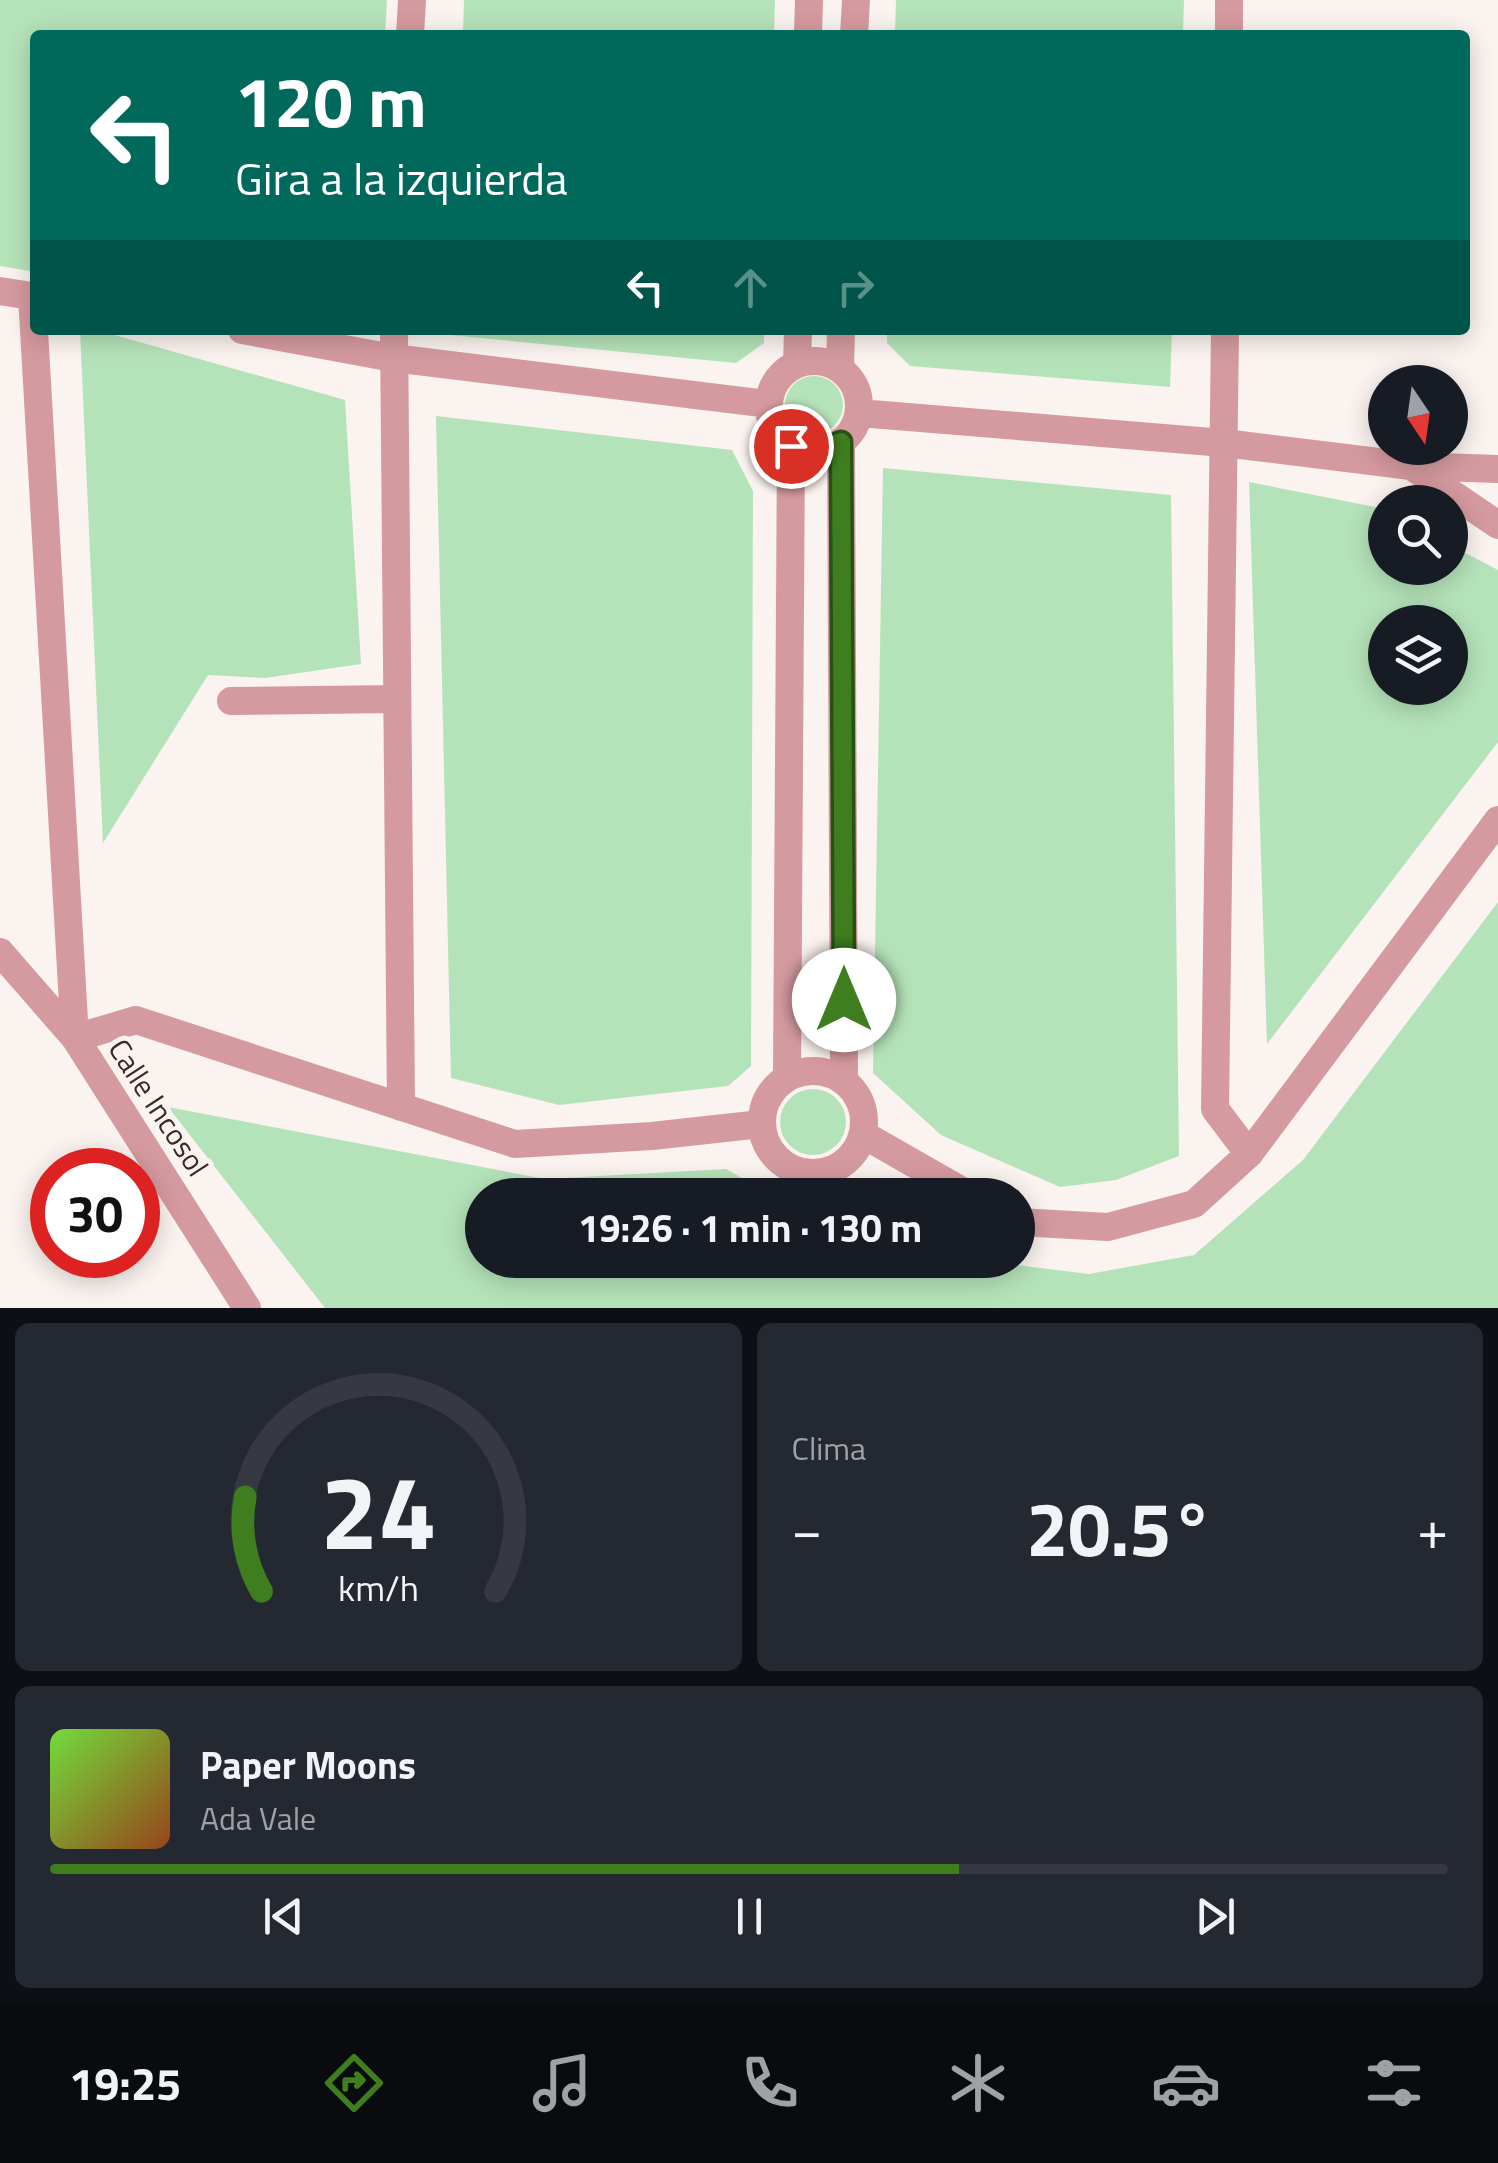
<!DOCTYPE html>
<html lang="es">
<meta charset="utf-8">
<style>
:root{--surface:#171b24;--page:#242831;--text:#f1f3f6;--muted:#9ea1a6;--line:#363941;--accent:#3e7e1f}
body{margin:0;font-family:"Titillium Web",sans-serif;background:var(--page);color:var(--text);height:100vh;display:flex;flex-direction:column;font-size:38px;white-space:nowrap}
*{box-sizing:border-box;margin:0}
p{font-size:32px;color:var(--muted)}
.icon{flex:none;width:55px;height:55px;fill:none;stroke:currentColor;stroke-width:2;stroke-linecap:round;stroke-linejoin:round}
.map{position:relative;height:1308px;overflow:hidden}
.side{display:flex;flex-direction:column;gap:15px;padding:15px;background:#0d0f14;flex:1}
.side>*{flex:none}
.hud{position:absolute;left:30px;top:30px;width:1440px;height:305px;border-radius:10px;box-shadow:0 5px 25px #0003;background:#00695c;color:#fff;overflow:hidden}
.needle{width:65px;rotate:167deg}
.buttons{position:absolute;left:1368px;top:365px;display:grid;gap:20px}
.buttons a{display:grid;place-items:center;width:100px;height:100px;border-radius:50%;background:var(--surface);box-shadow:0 5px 25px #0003;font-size:50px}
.speed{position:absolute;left:30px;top:1148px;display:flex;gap:20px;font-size:50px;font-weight:700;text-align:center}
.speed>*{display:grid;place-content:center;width:130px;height:130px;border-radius:50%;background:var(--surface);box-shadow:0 5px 25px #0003;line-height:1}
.speed .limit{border:15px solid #d22;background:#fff;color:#111}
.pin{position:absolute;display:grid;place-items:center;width:85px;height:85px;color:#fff;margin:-42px;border:5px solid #fff;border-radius:50%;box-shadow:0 2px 10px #0007}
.me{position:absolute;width:110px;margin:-55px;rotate:0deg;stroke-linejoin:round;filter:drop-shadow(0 0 8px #0008)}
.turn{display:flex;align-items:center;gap:35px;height:210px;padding:0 40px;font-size:45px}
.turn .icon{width:130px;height:130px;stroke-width:2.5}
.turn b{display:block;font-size:70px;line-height:85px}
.lanes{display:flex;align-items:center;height:95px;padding:0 40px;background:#0003;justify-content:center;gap:50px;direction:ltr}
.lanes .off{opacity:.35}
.big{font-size:75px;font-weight:700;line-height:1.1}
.side .card{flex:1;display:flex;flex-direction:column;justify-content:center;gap:15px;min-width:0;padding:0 35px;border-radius:15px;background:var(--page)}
.side .dial{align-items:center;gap:0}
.dial svg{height:260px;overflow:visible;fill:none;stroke:var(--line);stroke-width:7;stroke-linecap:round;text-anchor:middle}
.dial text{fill:var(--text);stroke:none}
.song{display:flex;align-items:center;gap:30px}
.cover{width:120px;height:120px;border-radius:15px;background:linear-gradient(135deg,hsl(100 70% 55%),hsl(20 70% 35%))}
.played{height:10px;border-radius:5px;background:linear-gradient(90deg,var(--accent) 65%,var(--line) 65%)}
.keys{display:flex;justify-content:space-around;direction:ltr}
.heat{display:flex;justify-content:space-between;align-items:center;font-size:55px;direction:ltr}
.side .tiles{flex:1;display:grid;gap:15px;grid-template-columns:1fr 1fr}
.card:last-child{grid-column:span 2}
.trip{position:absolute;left:465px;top:1178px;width:570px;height:100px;border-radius:50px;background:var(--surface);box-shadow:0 5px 25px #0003;font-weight:700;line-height:100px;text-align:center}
.dock{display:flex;height:160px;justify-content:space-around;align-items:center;background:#090b0e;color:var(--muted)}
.dock .icon{width:70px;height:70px}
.dock .selected{color:var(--accent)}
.dock b{font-size:45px;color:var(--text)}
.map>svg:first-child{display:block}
</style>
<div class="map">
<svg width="1498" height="1308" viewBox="0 0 1498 1308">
<rect width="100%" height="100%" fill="#faf3ef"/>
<path fill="#b5e3b9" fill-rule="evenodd" d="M 0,0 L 387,0 L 385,35 L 35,35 L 35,272 L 0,266 Z
M 464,0 L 775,0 L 774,35 L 463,35 Z
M 896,0 L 1184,0 L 1183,35 L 895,35 Z
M 80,330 L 97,330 L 345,400 L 361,664 L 265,678 L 208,675 L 103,843 Z
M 450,330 L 764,330 L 764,343 L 736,363 L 450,335 Z
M 887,330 L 1172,330 L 1170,387 L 910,366 L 887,343 Z
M785 405a29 29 0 1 1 58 0a29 29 0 1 1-58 0Z
M 436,416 L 732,450 L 753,491 L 751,1066 L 728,1086 L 559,1105 L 451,1078 Z
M 883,468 L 1171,495 L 1179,1156 L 1116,1180 L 1060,1187 L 941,1135 L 873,1073 Z
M 1249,482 L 1385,509 L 1385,568 L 1450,568 L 1450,545 L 1498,570 L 1498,742 L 1267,1044 ZM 1450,622 L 1450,688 L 1385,688 L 1385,622 Z
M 1498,902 L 1498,1308 L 325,1308 L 168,1107 L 545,1179 L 726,1169 L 772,1195 L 482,1195 L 482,1260 L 998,1260 L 1009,1264 L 1089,1274 L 1194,1255 L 1303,1160 Z
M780 1122a33 33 0 1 1 66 0a33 33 0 1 1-66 0Z"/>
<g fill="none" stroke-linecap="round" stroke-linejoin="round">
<path stroke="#d59a9f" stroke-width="28" d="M 410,35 L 412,0
M 808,35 L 809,0
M 854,35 L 856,0
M 1229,35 L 1229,0
M 0,291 L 32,296 L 75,1038 L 136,1020 L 515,1144 L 652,1136 L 761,1124
M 242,330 L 393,358 L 768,404
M 394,330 L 401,1107
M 1225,330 L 1215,1109 L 1249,1154
M769 406a45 45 0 1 1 90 0a45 45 0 1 1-90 0Z
M 797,364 L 798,330
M 840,369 L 841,330
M 859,413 L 1224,443 L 1411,466 L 1498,469
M 841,443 L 844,1080
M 1411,466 L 1498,525
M 231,701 L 397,699
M 0,952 L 75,1038 L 247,1308
M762 1122a51 51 0 1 1 102 0a51 51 0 1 1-102 0Z
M 787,1077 L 791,446
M 864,1135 L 969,1195
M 1018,1222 L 1108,1227 L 1194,1204 L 1249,1154 L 1498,820"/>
</g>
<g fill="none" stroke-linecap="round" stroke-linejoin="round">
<g stroke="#285214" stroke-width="25">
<path id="route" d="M 791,446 L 816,452 L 841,442 L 844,1000"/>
</g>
<use href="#route" stroke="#3e7e1f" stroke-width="18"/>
</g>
<g text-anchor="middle" stroke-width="10" stroke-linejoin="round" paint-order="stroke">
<g font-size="30" fill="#382b24" stroke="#faf3ef">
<text transform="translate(158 1108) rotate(57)" y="10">Calle Incosol</text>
</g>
</g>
</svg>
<div class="buttons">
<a><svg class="needle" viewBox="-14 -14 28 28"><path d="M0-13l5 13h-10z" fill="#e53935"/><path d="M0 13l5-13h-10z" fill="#9ea1a6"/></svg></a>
<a><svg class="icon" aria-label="search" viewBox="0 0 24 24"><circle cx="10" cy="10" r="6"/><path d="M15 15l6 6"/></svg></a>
<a><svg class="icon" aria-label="layers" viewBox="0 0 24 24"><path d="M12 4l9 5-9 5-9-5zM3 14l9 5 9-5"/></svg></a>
</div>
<div class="speed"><div class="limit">30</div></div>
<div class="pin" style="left:791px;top:446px;background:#d93025"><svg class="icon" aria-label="arrive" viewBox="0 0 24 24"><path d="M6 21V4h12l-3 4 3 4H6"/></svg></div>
<svg class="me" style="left:844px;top:1000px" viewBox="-20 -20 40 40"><circle r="19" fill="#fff"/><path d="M0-13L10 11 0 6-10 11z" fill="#3e7e1f"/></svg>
<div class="trip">19:26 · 1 min · 130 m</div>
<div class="hud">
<div class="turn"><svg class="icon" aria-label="left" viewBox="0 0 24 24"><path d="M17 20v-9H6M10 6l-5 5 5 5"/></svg><div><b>120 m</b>Gira a la izquierda</div></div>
<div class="lanes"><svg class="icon" aria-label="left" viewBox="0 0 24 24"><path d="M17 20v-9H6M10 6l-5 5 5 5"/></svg><svg class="icon off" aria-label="ahead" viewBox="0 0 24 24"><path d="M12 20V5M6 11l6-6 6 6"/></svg><svg class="icon off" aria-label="right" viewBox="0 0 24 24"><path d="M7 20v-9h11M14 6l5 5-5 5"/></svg></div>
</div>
</div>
<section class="side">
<div class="tiles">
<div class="card dial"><svg viewBox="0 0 100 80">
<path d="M14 69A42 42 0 1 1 86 69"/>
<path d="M14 69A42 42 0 0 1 9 40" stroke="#3e7e1f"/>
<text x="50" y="56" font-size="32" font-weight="700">24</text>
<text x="50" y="72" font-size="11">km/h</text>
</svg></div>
<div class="card"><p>Clima</p>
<div class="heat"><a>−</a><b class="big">20.5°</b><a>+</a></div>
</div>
<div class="card">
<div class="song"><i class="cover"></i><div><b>Paper Moons</b><p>Ada Vale</p></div></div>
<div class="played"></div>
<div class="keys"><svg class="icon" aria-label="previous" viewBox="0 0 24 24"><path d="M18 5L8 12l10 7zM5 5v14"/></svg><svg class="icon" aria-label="pause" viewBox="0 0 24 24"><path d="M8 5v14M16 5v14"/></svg><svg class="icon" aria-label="next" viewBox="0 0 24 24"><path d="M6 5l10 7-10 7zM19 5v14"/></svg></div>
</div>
</div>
</section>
<nav class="dock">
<b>19:25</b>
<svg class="icon selected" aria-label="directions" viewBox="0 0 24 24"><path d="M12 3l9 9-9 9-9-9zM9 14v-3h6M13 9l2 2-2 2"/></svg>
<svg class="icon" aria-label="music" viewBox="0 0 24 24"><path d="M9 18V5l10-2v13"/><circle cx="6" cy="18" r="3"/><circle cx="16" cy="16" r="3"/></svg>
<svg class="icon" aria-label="phone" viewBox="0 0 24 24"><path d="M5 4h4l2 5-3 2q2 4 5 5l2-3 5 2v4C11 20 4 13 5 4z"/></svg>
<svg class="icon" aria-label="climate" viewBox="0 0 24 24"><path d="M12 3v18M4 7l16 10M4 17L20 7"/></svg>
<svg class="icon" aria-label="car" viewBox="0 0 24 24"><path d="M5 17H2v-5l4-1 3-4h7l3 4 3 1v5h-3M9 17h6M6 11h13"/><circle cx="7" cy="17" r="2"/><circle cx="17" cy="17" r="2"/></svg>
<svg class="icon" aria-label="filters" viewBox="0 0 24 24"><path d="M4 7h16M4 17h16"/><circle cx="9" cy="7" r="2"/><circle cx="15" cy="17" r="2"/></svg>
</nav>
